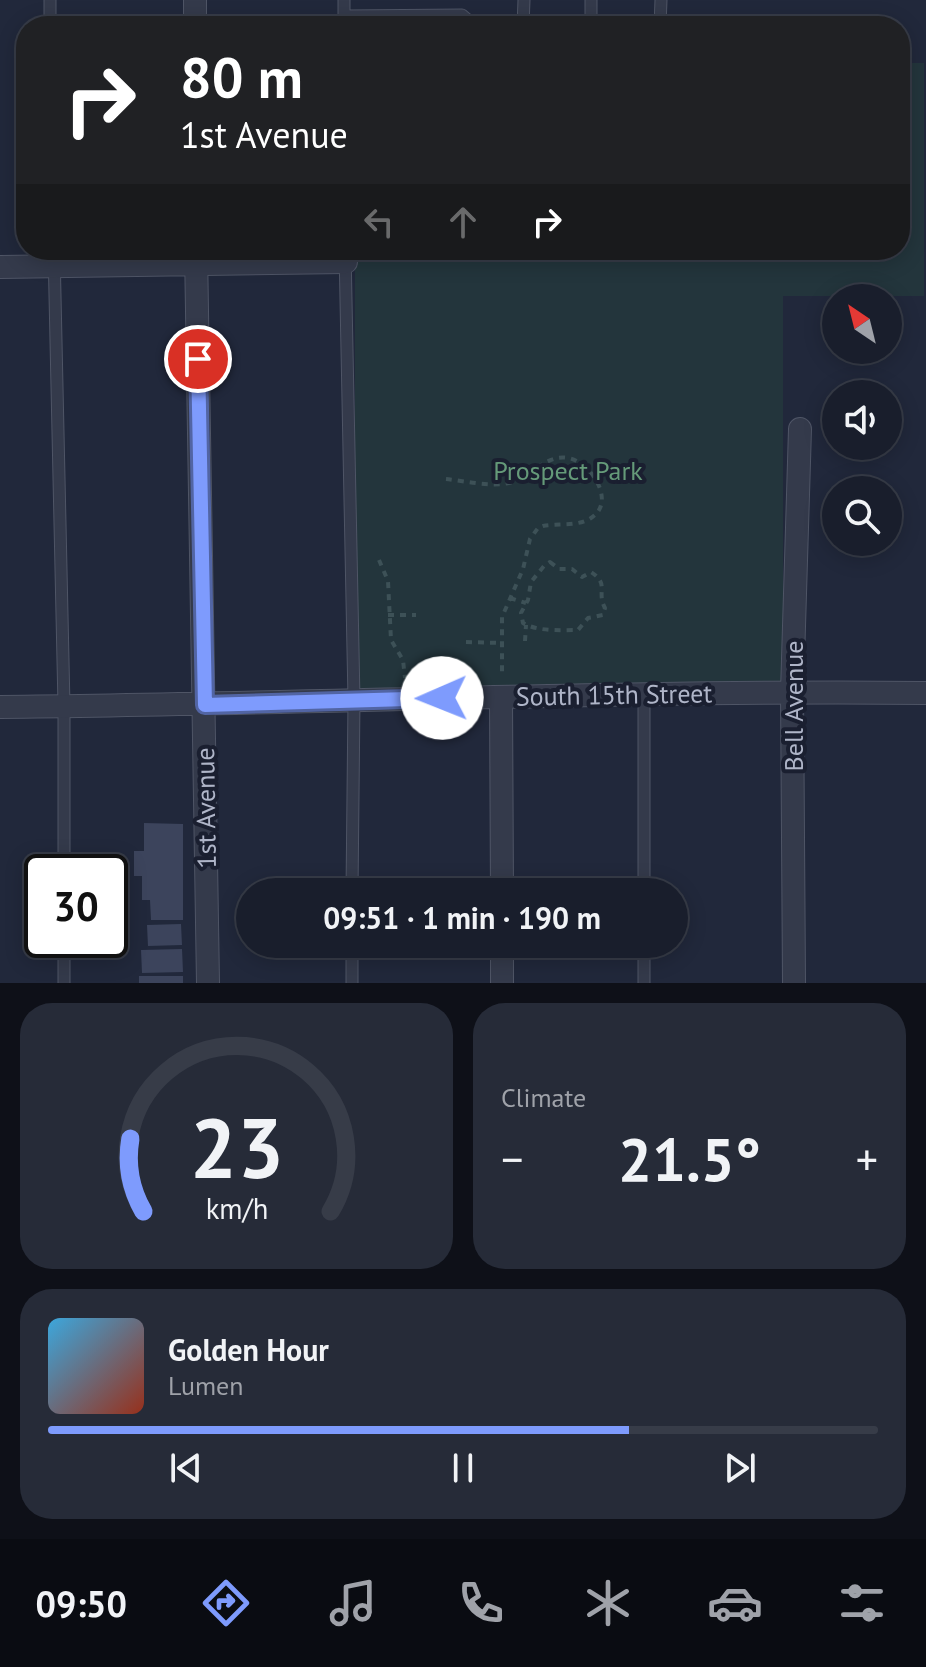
<!DOCTYPE html>
<meta charset="utf-8">
<style>
:root{--surface:#191e2c;--page:#262b38;--text:#f1f3f6;--muted:#9fa2a9;--line:#373c48;--accent:#7e9bfd}
body{margin:0;font-family:"PT Sans",sans-serif;background:var(--page);color:var(--text);height:100vh;display:flex;flex-direction:column;font-size:30px;white-space:nowrap}
*{box-sizing:border-box;margin:0}
p{font-size:26px;color:var(--muted)}
.icon{flex:none;width:44px;height:44px;fill:none;stroke:currentColor;stroke-width:2;stroke-linecap:round;stroke-linejoin:round}
.map{position:relative;height:983px;overflow:hidden}
.panel{display:flex;flex-direction:column;gap:20px;padding:20px;background:#0e1018;flex:1}
.panel>*{flex:none}
.guide{position:absolute;left:16px;top:16px;width:894px;height:244px;border-radius:32px;box-shadow:0 4px 20px #0003,0 0 0 2px var(--line);background:#202124;color:#fff;overflow:hidden}
.needle{width:52px;rotate:325deg}
.fabs{position:absolute;left:822px;top:284px;display:grid;gap:16px}
.fabs a{display:grid;place-items:center;width:80px;height:80px;border-radius:50%;background:var(--surface);box-shadow:0 4px 20px #0003,0 0 0 2px var(--line);font-size:40px}
.speed{position:absolute;left:24px;top:854px;display:flex;gap:16px;font-size:40px;font-weight:700;text-align:center}
.speed>*{display:grid;place-content:center;width:104px;height:104px;border-radius:50%;background:var(--surface);box-shadow:0 4px 20px #0003,0 0 0 2px var(--line);line-height:1}
.speed .limit{border:4px solid #111;border-radius:12px;background:#fff;color:#111}
.pin{position:absolute;display:grid;place-items:center;width:68px;height:68px;color:#fff;margin:-34px;border:4px solid #fff;border-radius:50%;box-shadow:0 2px 8px #0007}
.me{position:absolute;width:88px;margin:-44px;rotate:269deg;stroke-linejoin:round;filter:drop-shadow(0 0 6px #0008)}
.turn{display:flex;align-items:center;gap:28px;height:168px;padding:0 32px;font-size:36px}
.turn .icon{width:104px;height:104px;stroke-width:2.5}
.turn b{display:block;font-size:56px;line-height:68px}
.lanes{display:flex;align-items:center;height:76px;padding:0 32px;background:#0003;justify-content:center;gap:40px;direction:ltr}
.lanes .off{opacity:.35}
.big{font-size:60px;font-weight:700;line-height:1.1}
.panel .card{flex:1;display:flex;flex-direction:column;justify-content:center;gap:12px;min-width:0;padding:0 28px;border-radius:32px;background:var(--page)}
.panel .dial{align-items:center;gap:0}
.dial svg{height:208px;overflow:visible;fill:none;stroke:var(--line);stroke-width:7;stroke-linecap:round;text-anchor:middle}
.dial text{fill:var(--text);stroke:none}
.song{display:flex;align-items:center;gap:24px}
.cover{width:96px;height:96px;border-radius:12px;background:linear-gradient(135deg,hsl(200 70% 55%),hsl(10 70% 35%))}
.played{height:8px;border-radius:4px;background:linear-gradient(90deg,var(--accent) 70%,var(--line) 70%)}
.keys{display:flex;justify-content:space-around;direction:ltr}
.heat{display:flex;justify-content:space-between;align-items:center;font-size:44px;direction:ltr}
.panel .tiles{flex:1;display:grid;gap:20px;grid-template-columns:1fr 1fr}
.card:last-child{grid-column:span 2}
.trip{position:absolute;left:236px;top:878px;width:452px;height:80px;border-radius:40px;background:var(--surface);box-shadow:0 4px 20px #0003,0 0 0 2px var(--line);font-weight:700;line-height:80px;text-align:center}
.dock{display:flex;height:128px;justify-content:space-around;align-items:center;background:#0a0c12;color:var(--muted)}
.dock .icon{width:56px;height:56px}
.dock .active{color:var(--accent)}
.dock b{font-size:36px;color:var(--text)}
.map>svg:first-child{display:block}
</style>
<div class="map">
<svg width="926" height="983" viewBox="0 0 926 983">
<rect width="100%" height="100%" fill="#21283b"/>
<path fill="#23353c" d="M 900,63 L 924,63 L 924,296 L 783,296 L 783,688 L 355,689 L 355,250 L 900,250 Z"/>
<path fill="#3c445c" d="M 144,823 L 183,824 L 183,920 L 151,920 L 150,900 L 142,900 L 142,876 L 134,876 L 134,851 L 144,851 Z
M 181,924 L 182,945 L 148,946 L 147,925 Z
M 182,949 L 183,972 L 142,973 L 141,950 Z
M 139,976 L 183,976 L 183,983 L 139,983 Z"/>
<g fill="none" stroke-linecap="round" stroke-linejoin="round">
<g stroke="#4f5566" stroke-width="13">
<path id="lane" d="M 50,0 L 50,26
M 344,0 L 344,26
M 591,0 L 591,26
M 344,16 L 462,15 L 475,26
M 523,26 L 524,0
M 660,26 L 661,0
M 54,250 L 64,706 L 64,872
M 345,250 L 354,700 L 352,892
M 644,694 L 644,892
M 64,940 L 64,983
M 644,944 L 644,983
M 352,983 L 352,944"/>
</g>
<g stroke="#4f5566" stroke-width="24">
<path id="street" d="M 195,0 L 195,26
M 196,250 L 208,983
M 0,267 L 346,262
M 501,697 L 502,892
M 0,707 C 309,704 617,690 926,693
M 502,944 L 502,983
M 794,983 L 792,692 L 800,429"/>
</g>
<path stroke="#3d5157" stroke-width="4" stroke-dasharray="6 6" stroke-linecap="butt" d="M 446,479 C 466,481 493,488 513,482 C 532,476 546,454 568,458 C 591,462 617,502 591,518 C 577,527 558,523 543,526 L 538,528 L 530,539 L 523,569 L 502,617 L 502,675
M 379,560 L 388,581 L 391,640 L 403,660 L 405,678
M 550,562 L 559,569 L 572,569 L 582,577 L 591,572 C 610,584 596,592 605,608 L 603,615 L 588,618 L 578,630 C 562,630 538,632 523,623 L 521,613 L 528,600 L 531,582 L 544,566 Z
M 510,598 L 526,603
M 388,615 L 416,615
M 525,641 L 526,625
M 466,642 L 501,643"/>
<use href="#lane" stroke="#343a4b" stroke-width="11"/>
<use href="#street" stroke="#343a4b" stroke-width="22"/>
</g>
<g fill="none" stroke-linecap="round" stroke-linejoin="round">
<g stroke="#5265a4" stroke-width="20">
<path id="route" d="M 198,359 L 205,705 L 442,698"/>
</g>
<use href="#route" stroke="#7e9bfd" stroke-width="14"/>
</g>
<g text-anchor="middle" stroke-width="8" stroke-linejoin="round" paint-order="stroke">
<g font-size="26" fill="#659a79" stroke="#1a1f30">
<text x="568" y="480">Prospect Park</text>
</g>
<g font-size="26" fill="#afb5c8" stroke="#1a1f30">
<text transform="translate(614 695) rotate(-1)" y="9">South 15th Street</text>
<text transform="translate(794 706) rotate(-90)" y="9">Bell Avenue</text>
<text transform="translate(206 808) rotate(-91)" y="9">1st Avenue</text>
</g>
</g>
</svg>
<div class="fabs">
<a><svg class="needle" viewBox="-14 -14 28 28"><path d="M0-13l5 13h-10z" fill="#e53935"/><path d="M0 13l5-13h-10z" fill="#9fa2a9"/></svg></a>
<a><svg class="icon" aria-label="sound" viewBox="0 0 24 24"><path d="M4 9h4l5-4v14l-5-4H4zM17 9q2 3 0 6"/></svg></a>
<a><svg class="icon" aria-label="search" viewBox="0 0 24 24"><circle cx="10" cy="10" r="6"/><path d="M15 15l6 6"/></svg></a>
</div>
<div class="speed"><div class="limit">30</div></div>
<div class="pin" style="left:198px;top:359px;background:#d93025"><svg class="icon" aria-label="arrive" viewBox="0 0 24 24"><path d="M6 21V4h12l-3 4 3 4H6"/></svg></div>
<svg class="me" style="left:442px;top:698px" viewBox="-20 -20 40 40"><circle r="19" fill="#fff"/><path d="M0-13L10 11 0 6-10 11z" fill="#7e9bfd"/></svg>
<div class="trip">09:51 · 1 min · 190 m</div>
<div class="guide">
<div class="turn"><svg class="icon" aria-label="right" viewBox="0 0 24 24"><path d="M7 20v-9h11M14 6l5 5-5 5"/></svg><div><b>80 m</b>1st Avenue</div></div>
<div class="lanes"><svg class="icon off" aria-label="left" viewBox="0 0 24 24"><path d="M17 20v-9H6M10 6l-5 5 5 5"/></svg><svg class="icon off" aria-label="ahead" viewBox="0 0 24 24"><path d="M12 20V5M6 11l6-6 6 6"/></svg><svg class="icon" aria-label="right" viewBox="0 0 24 24"><path d="M7 20v-9h11M14 6l5 5-5 5"/></svg></div>
</div>
</div>
<section class="panel">
<div class="tiles">
<div class="card dial"><svg viewBox="0 0 100 80">
<path d="M14 69A42 42 0 1 1 86 69"/>
<path d="M14 69A42 42 0 0 1 9 41" stroke="#7e9bfd"/>
<text x="50" y="56" font-size="32" font-weight="700">23</text>
<text x="50" y="72" font-size="11">km/h</text>
</svg></div>
<div class="card"><p>Climate</p>
<div class="heat"><a>−</a><b class="big">21.5°</b><a>+</a></div>
</div>
<div class="card">
<div class="song"><i class="cover"></i><div><b>Golden Hour</b><p>Lumen</p></div></div>
<div class="played"></div>
<div class="keys"><svg class="icon" aria-label="previous" viewBox="0 0 24 24"><path d="M18 5L8 12l10 7zM5 5v14"/></svg><svg class="icon" aria-label="pause" viewBox="0 0 24 24"><path d="M8 5v14M16 5v14"/></svg><svg class="icon" aria-label="next" viewBox="0 0 24 24"><path d="M6 5l10 7-10 7zM19 5v14"/></svg></div>
</div>
</div>
</section>
<nav class="dock">
<b>09:50</b>
<svg class="icon active" aria-label="directions" viewBox="0 0 24 24"><path d="M12 3l9 9-9 9-9-9zM9 14v-3h6M13 9l2 2-2 2"/></svg>
<svg class="icon" aria-label="music" viewBox="0 0 24 24"><path d="M9 18V5l10-2v13"/><circle cx="6" cy="18" r="3"/><circle cx="16" cy="16" r="3"/></svg>
<svg class="icon" aria-label="phone" viewBox="0 0 24 24"><path d="M5 4h4l2 5-3 2q2 4 5 5l2-3 5 2v4C11 20 4 13 5 4z"/></svg>
<svg class="icon" aria-label="climate" viewBox="0 0 24 24"><path d="M12 3v18M4 7l16 10M4 17L20 7"/></svg>
<svg class="icon" aria-label="car" viewBox="0 0 24 24"><path d="M5 17H2v-5l4-1 3-4h7l3 4 3 1v5h-3M9 17h6M6 11h13"/><circle cx="7" cy="17" r="2"/><circle cx="17" cy="17" r="2"/></svg>
<svg class="icon" aria-label="filters" viewBox="0 0 24 24"><path d="M4 7h16M4 17h16"/><circle cx="9" cy="7" r="2"/><circle cx="15" cy="17" r="2"/></svg>
</nav>
